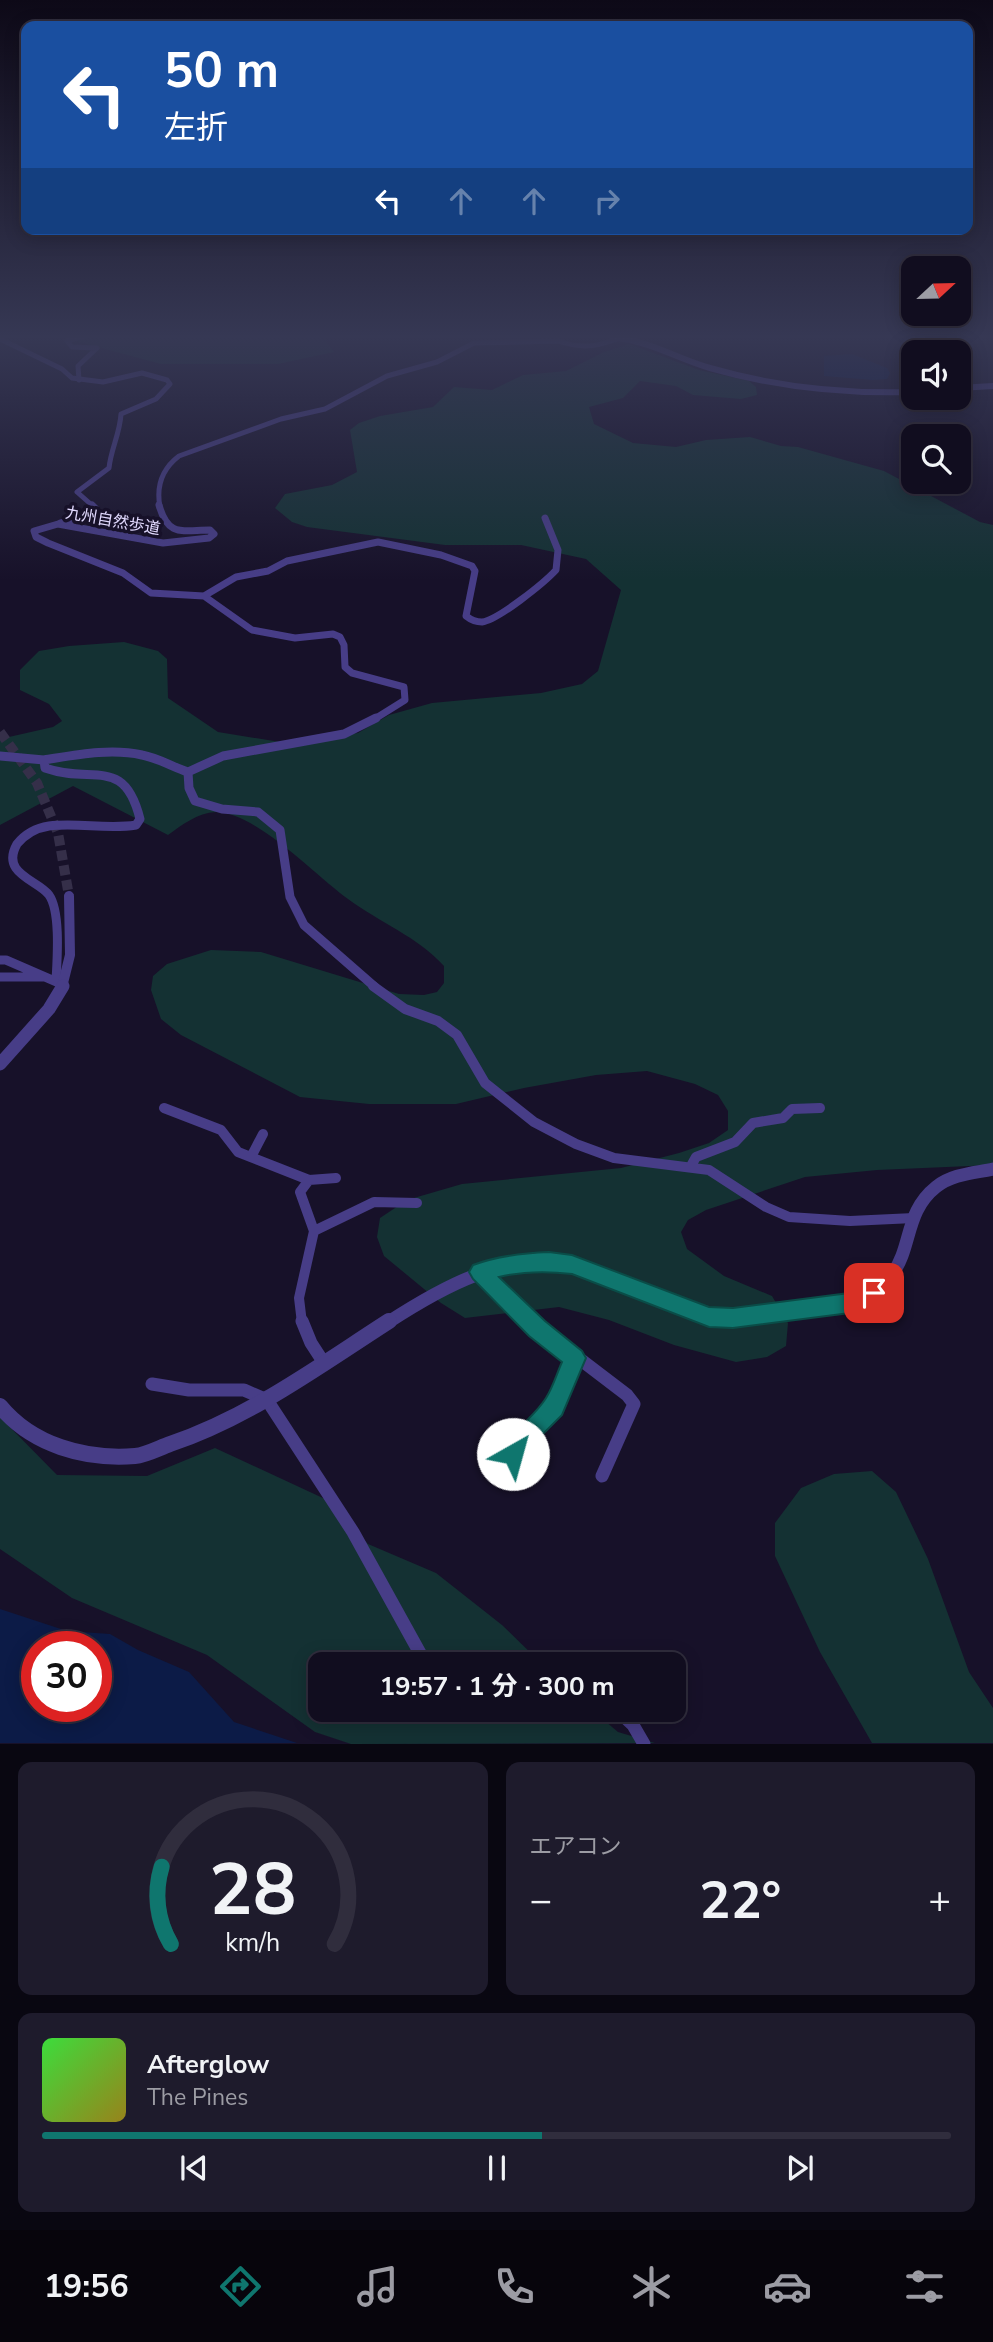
<!DOCTYPE html>
<html lang="ja">
<meta charset="utf-8">
<style>
:root{--surface:#110d1f;--page:#1e1b2c;--text:#f1f3f6;--muted:#9c9ca4;--line:#302d3d;--accent:#0f766e}
body{margin:0;font-family:"Nunito Sans","Noto Sans JP",sans-serif;background:var(--page);color:var(--text);height:100vh;display:flex;flex-direction:column;font-size:26px;white-space:nowrap}
*{box-sizing:border-box;margin:0}
p{font-size:23px;color:var(--muted)}
.icon{flex:none;width:38px;height:38px;fill:none;stroke:currentColor;stroke-width:2;stroke-linecap:round;stroke-linejoin:round}
.map{position:relative;height:1744px;overflow:hidden}
.details{display:flex;flex-direction:column;gap:18px;padding:18px;background:#090711;flex:1}
.details>*{flex:none}
.top-card{position:absolute;left:21px;top:21px;width:952px;height:214px;border-radius:14px;box-shadow:0 4px 18px #0003,0 0 0 2px var(--line);background:#1a4fa0;color:#fff;overflow:hidden}
.needle{width:46px;rotate:68deg}
.fabs{position:absolute;left:901px;top:256px;display:grid;gap:14px}
.fabs a{display:grid;place-items:center;width:70px;height:70px;border-radius:14px;background:var(--surface);box-shadow:0 4px 18px #0003,0 0 0 2px var(--line);font-size:35px}
.speed{position:absolute;left:21px;top:1631px;display:flex;gap:14px;font-size:35px;font-weight:700;text-align:center}
.speed>*{display:grid;place-content:center;width:91px;height:91px;border-radius:50%;background:var(--surface);box-shadow:0 4px 18px #0003,0 0 0 2px var(--line);line-height:1}
.speed .limit{border:10px solid #d22;background:#fff;color:#111}
.pin{position:absolute;display:grid;place-items:center;width:60px;height:60px;color:#fff;margin:-30px;border-radius:14px;box-shadow:0 4px 10px #0006}
.me{position:absolute;width:77px;margin:-38px;rotate:38deg;stroke-linejoin:round;filter:drop-shadow(0 0 5px #0008)}
.turn{display:flex;align-items:center;gap:24px;height:147px;padding:0 28px;font-size:32px}
.turn .icon{width:91px;height:91px;stroke-width:2.5}
.turn b{display:block;font-size:49px;line-height:60px}
.lanes{display:flex;align-items:center;height:66px;padding:0 28px;background:#0003;justify-content:center;gap:35px;direction:ltr}
.lanes .off{opacity:.35}
.big{font-size:52px;font-weight:700;line-height:1.1}
.details .widget{flex:1;display:flex;flex-direction:column;justify-content:center;gap:10px;min-width:0;padding:0 24px;border-radius:14px;background:var(--page)}
.details .dial{align-items:center;gap:0}
.dial svg{height:182px;overflow:visible;fill:none;stroke:var(--line);stroke-width:7;stroke-linecap:round;text-anchor:middle}
.dial text{fill:var(--text);stroke:none}
.song{display:flex;align-items:center;gap:21px}
.cover{width:84px;height:84px;border-radius:10px;background:linear-gradient(135deg,hsl(120 70% 55%),hsl(50 70% 35%))}
.played{height:7px;border-radius:4px;background:linear-gradient(90deg,var(--accent) 55%,var(--line) 55%)}
.keys{display:flex;justify-content:space-around;direction:ltr}
.heat{display:flex;justify-content:space-between;align-items:center;font-size:38px;direction:ltr}
.details .tiles{flex:1;display:grid;gap:18px;grid-template-columns:1fr 1fr}
.widget:last-child{grid-column:span 2}
.trip{position:absolute;left:308px;top:1652px;width:378px;height:70px;border-radius:14px;background:var(--surface);box-shadow:0 4px 18px #0003,0 0 0 2px var(--line);font-weight:700;line-height:70px;text-align:center}
.tab-bar{display:flex;height:112px;justify-content:space-around;align-items:center;background:#07050c;color:var(--muted)}
.tab-bar .icon{width:49px;height:49px}
.tab-bar .current{color:var(--accent)}
.tab-bar b{font-size:32px;color:var(--text)}
.map>svg:first-child{display:block}
</style>
<div class="map">
<svg width="993" height="1744" viewBox="0 0 993 1744">
<rect width="100%" height="100%" fill="#171129"/>
<path fill="#143133" d="M 57,336 L 330,336 L 324,338 L 334,352 L 278,364 L 161,364 Z
M 629,344 L 699,370 L 749,381 L 756,387 L 757,395 L 741,399 L 693,395 L 676,386 L 640,381 L 623,398 L 589,407 L 594,424 L 633,443 L 676,447 L 706,440 L 750,437 L 781,446 L 798,447 L 884,471 L 980,522 L 993,525 L 993,1165 L 877,1170 L 805,1177 L 706,1210 L 688,1220 L 681,1232 L 687,1249 L 724,1276 L 772,1296 L 788,1323 L 786,1346 L 767,1357 L 736,1362 L 674,1345 L 609,1320 L 559,1307 L 465,1318 L 441,1303 L 384,1256 L 377,1237 L 380,1218 L 407,1200 L 462,1184 L 621,1168 L 679,1153 L 709,1143 L 728,1130 L 728,1111 L 718,1095 L 695,1084 L 647,1071 L 596,1075 L 524,1088 L 456,1104 L 369,1104 L 300,1097 L 181,1035 L 161,1019 L 151,990 L 153,976 L 167,964 L 211,950 L 261,952 L 399,994 L 424,995 L 437,992 L 444,983 L 444,966 C 418,937 379,922 348,899 C 316,876 256,812 216,812 C 197,813 182,825 168,835 L 73,786 L 0,825 L 0,739 L 53,727 L 62,721 L 49,704 L 20,690 L 20,670 L 39,651 L 69,646 L 124,642 L 158,651 L 167,659 L 168,698 L 218,732 L 280,742 L 358,733 L 389,715 L 432,703 L 541,693 L 582,684 L 598,671 L 621,590 L 586,559 L 521,545 L 445,545 L 307,527 L 292,522 L 275,508 L 285,494 L 332,485 L 357,472 L 350,430 L 359,423 L 380,416 L 433,407 L 454,387 L 492,390 L 523,375 L 566,371 L 604,352 Z
M 0,1417 L 57,1475 L 147,1476 L 215,1448 L 325,1499 L 368,1544 L 436,1573 L 502,1625 L 542,1664 L 320,1664 L 320,1710 L 592,1710 L 618,1732 L 655,1743 L 351,1744 L 315,1732 L 207,1655 L 72,1598 L 0,1549 Z
M 872,1471 L 896,1492 L 928,1559 L 969,1672 L 993,1708 L 993,1743 L 872,1743 L 820,1652 L 775,1556 L 775,1523 L 801,1488 L 834,1474 Z"/>
<path fill="#0c1b47" fill-rule="evenodd" d="M 852,354 L 887,368 L 890,373 L 887,379 L 873,380 L 824,376 L 824,356 Z
M 0,1609 L 67,1631 L 110,1634 L 138,1650 L 189,1672 L 234,1722 L 297,1743 L 0,1743 ZM 37,1647 L 96,1647 L 96,1706 L 37,1706 Z"/>
<g fill="none" stroke-linecap="round" stroke-linejoin="round">
<path stroke="#352f49" stroke-width="10" stroke-dasharray="10 5" stroke-linecap="butt" d="M 0,732 L 37,783 L 58,833 L 69,896"/>
<path stroke="#473d87" stroke-width="5" d="M 2,336 L 0,339 L 62,369 L 72,378 L 103,382 L 142,373 L 167,380 L 170,384 L 156,399 L 121,414 C 120,433 111,449 109,468 L 77,492 L 94,507
M 79,380 L 78,366 L 97,348 L 72,347 L 67,341 L 84,336
M 160,507 C 156,486 162,469 179,456 L 281,419 L 325,409 L 387,376 L 437,362 L 474,343 L 558,341 C 585,350 599,346 625,336"/>
<path stroke="#473d87" stroke-width="7" d="M 159,505 C 168,538 183,530 210,530 L 214,534 L 209,538 L 163,543 L 58,524 L 34,531 L 36,537 L 48,543 L 123,573 L 151,593 L 204,596 L 252,630 L 295,638 L 333,634 L 340,637 L 344,645 L 345,667 L 352,673 L 404,687 L 405,700 L 373,720
M 60,523 L 94,513 L 96,509 L 92,505
M 204,596 L 236,577 L 268,571 L 287,561 L 378,542 L 441,555 L 472,566 L 475,571 L 466,616 C 471,620 475,622 482,622 C 498,620 544,583 556,570 L 558,550 L 545,518"/>
<path stroke="#473d87" stroke-width="9" d="M 0,756 L 44,760
M 188,772 L 223,756 L 344,734 L 376,718
M 188,772 L 189,788 L 195,801 L 222,809 L 258,812 L 280,830 L 290,897 L 304,925 L 375,987
M 0,960 L 6,960 L 59,983
M 0,977 L 43,977
M 56,981 C 57,961 61,912 49,895 C 38,880 0,874 17,844 C 26,833 36,828 49,826 C 78,822 107,830 136,825 L 140,819 C 124,755 93,785 45,768 L 44,760 C 76,755 110,748 142,755 C 158,758 173,767 188,772"/>
<path stroke="#473d87" stroke-width="10" d="M 373,986 L 405,1009 L 438,1021 L 457,1035 L 485,1083 L 534,1122 L 576,1144 L 614,1158 L 709,1170 L 766,1207 L 789,1217 L 850,1221 L 914,1218
M 164,1108 L 221,1130 L 238,1152 L 309,1180
M 251,1157 L 263,1134
M 691,1166 L 696,1157 L 735,1142 L 753,1123 L 783,1118 L 792,1109 L 820,1108
M 314,1231 L 300,1192 L 309,1180 L 336,1178
M 480,1272 L 532,1323
M 302,1323 L 299,1298 L 314,1231 L 374,1202 L 417,1203"/>
<path stroke="#473d87" stroke-width="13" d="M 302,1321 L 311,1343 L 324,1363
M 530,1321 L 627,1395 L 634,1404 L 602,1476
M 152,1384 L 189,1390 L 244,1390 L 267,1400 L 353,1532 L 426,1664
M 513,1454 L 525,1436 L 553,1407 L 574,1358
M 480,1710 L 494,1710
M 617,1710 L 633,1725 L 644,1744"/>
<path stroke="#473d87" stroke-width="6" d="M 618,338 C 651,342 679,359 710,368 C 776,387 846,394 914,392
M 959,388 L 993,386"/>
<path stroke="#473d87" stroke-width="10" d="M 62,987 L 70,955 L 69,896"/>
<path stroke="#473d87" stroke-width="13" d="M 0,1064 L 49,1009 L 63,986
M 387,1323 C 444,1286 502,1253 572,1265 L 709,1317 L 733,1318 L 850,1303 C 925,1276 892,1222 936,1187 C 952,1174 974,1173 993,1169"/>
<path stroke="#473d87" stroke-width="16" d="M 0,1406 C 32,1445 85,1460 135,1456 C 146,1455 159,1448 170,1444 C 250,1417 319,1366 389,1321"/>
</g>
<linearGradient id="sky" x2="0" y2="1"><stop stop-color="#0d0917"/><stop offset="0.58" stop-color="#363854"/><stop offset="1" stop-color="#363854" stop-opacity="0"/></linearGradient>
<rect width="993" height="581" fill="url(#sky)"/>
<path fill="#0f766e" stroke="#0a4d48" stroke-width="2" d="M 549,1252 L 572,1255 L 709,1307 L 733,1308 L 849,1293 L 874,1283 L 882,1286 L 885,1293 L 882,1300 L 850,1313 L 733,1328 L 709,1327 L 572,1274 C 547,1271 524,1271 499,1277 L 545,1321 L 582,1351 L 586,1358 L 562,1415 L 533,1444 L 521,1463 L 513,1466 L 504,1463 L 501,1454 C 512,1429 533,1419 546,1398 C 553,1387 557,1373 562,1362 L 529,1336 L 473,1279 L 469,1272 L 473,1265 C 497,1256 522,1253 549,1252 Z"/>
<g text-anchor="middle" stroke-width="7" stroke-linejoin="round" paint-order="stroke">
<g font-size="16" fill="#e1d9fe" stroke="#171129">
<text transform="translate(113 520) rotate(10)" y="6">九州自然歩道</text>
</g>
</g>
</svg>
<div class="fabs">
<a><svg class="needle" viewBox="-14 -14 28 28"><path d="M0-13l5 13h-10z" fill="#e53935"/><path d="M0 13l5-13h-10z" fill="#9c9ca4"/></svg></a>
<a><svg class="icon" aria-label="sound" viewBox="0 0 24 24"><path d="M4 9h4l5-4v14l-5-4H4zM17 9q2 3 0 6"/></svg></a>
<a><svg class="icon" aria-label="search" viewBox="0 0 24 24"><circle cx="10" cy="10" r="6"/><path d="M15 15l6 6"/></svg></a>
</div>
<div class="speed"><div class="limit">30</div></div>
<div class="pin" style="left:874px;top:1293px;background:#d93025"><svg class="icon" aria-label="arrive" viewBox="0 0 24 24"><path d="M6 21V4h12l-3 4 3 4H6"/></svg></div>
<svg class="me" style="left:513px;top:1454px" viewBox="-20 -20 40 40"><circle r="19" fill="#fff"/><path d="M0-13L10 11 0 6-10 11z" fill="#0f766e"/></svg>
<div class="trip">19:57 · 1 分 · 300 m</div>
<div class="top-card">
<div class="turn"><svg class="icon" aria-label="left" viewBox="0 0 24 24"><path d="M17 20v-9H6M10 6l-5 5 5 5"/></svg><div><b>50 m</b>左折</div></div>
<div class="lanes"><svg class="icon" aria-label="left" viewBox="0 0 24 24"><path d="M17 20v-9H6M10 6l-5 5 5 5"/></svg><svg class="icon off" aria-label="ahead" viewBox="0 0 24 24"><path d="M12 20V5M6 11l6-6 6 6"/></svg><svg class="icon off" aria-label="ahead" viewBox="0 0 24 24"><path d="M12 20V5M6 11l6-6 6 6"/></svg><svg class="icon off" aria-label="right" viewBox="0 0 24 24"><path d="M7 20v-9h11M14 6l5 5-5 5"/></svg></div>
</div>
</div>
<section class="details">
<div class="tiles">
<div class="widget dial"><svg viewBox="0 0 100 80">
<path d="M14 69A42 42 0 1 1 86 69"/>
<path d="M14 69A42 42 0 0 1 10 35" stroke="#0f766e"/>
<text x="50" y="56" font-size="32" font-weight="700">28</text>
<text x="50" y="72" font-size="11">km/h</text>
</svg></div>
<div class="widget"><p>エアコン</p>
<div class="heat"><a>−</a><b class="big">22°</b><a>+</a></div>
</div>
<div class="widget">
<div class="song"><i class="cover"></i><div><b>Afterglow</b><p>The Pines</p></div></div>
<div class="played"></div>
<div class="keys"><svg class="icon" aria-label="previous" viewBox="0 0 24 24"><path d="M18 5L8 12l10 7zM5 5v14"/></svg><svg class="icon" aria-label="pause" viewBox="0 0 24 24"><path d="M8 5v14M16 5v14"/></svg><svg class="icon" aria-label="next" viewBox="0 0 24 24"><path d="M6 5l10 7-10 7zM19 5v14"/></svg></div>
</div>
</div>
</section>
<nav class="tab-bar">
<b>19:56</b>
<svg class="icon current" aria-label="directions" viewBox="0 0 24 24"><path d="M12 3l9 9-9 9-9-9zM9 14v-3h6M13 9l2 2-2 2"/></svg>
<svg class="icon" aria-label="music" viewBox="0 0 24 24"><path d="M9 18V5l10-2v13"/><circle cx="6" cy="18" r="3"/><circle cx="16" cy="16" r="3"/></svg>
<svg class="icon" aria-label="phone" viewBox="0 0 24 24"><path d="M5 4h4l2 5-3 2q2 4 5 5l2-3 5 2v4C11 20 4 13 5 4z"/></svg>
<svg class="icon" aria-label="climate" viewBox="0 0 24 24"><path d="M12 3v18M4 7l16 10M4 17L20 7"/></svg>
<svg class="icon" aria-label="car" viewBox="0 0 24 24"><path d="M5 17H2v-5l4-1 3-4h7l3 4 3 1v5h-3M9 17h6M6 11h13"/><circle cx="7" cy="17" r="2"/><circle cx="17" cy="17" r="2"/></svg>
<svg class="icon" aria-label="filters" viewBox="0 0 24 24"><path d="M4 7h16M4 17h16"/><circle cx="9" cy="7" r="2"/><circle cx="15" cy="17" r="2"/></svg>
</nav>
